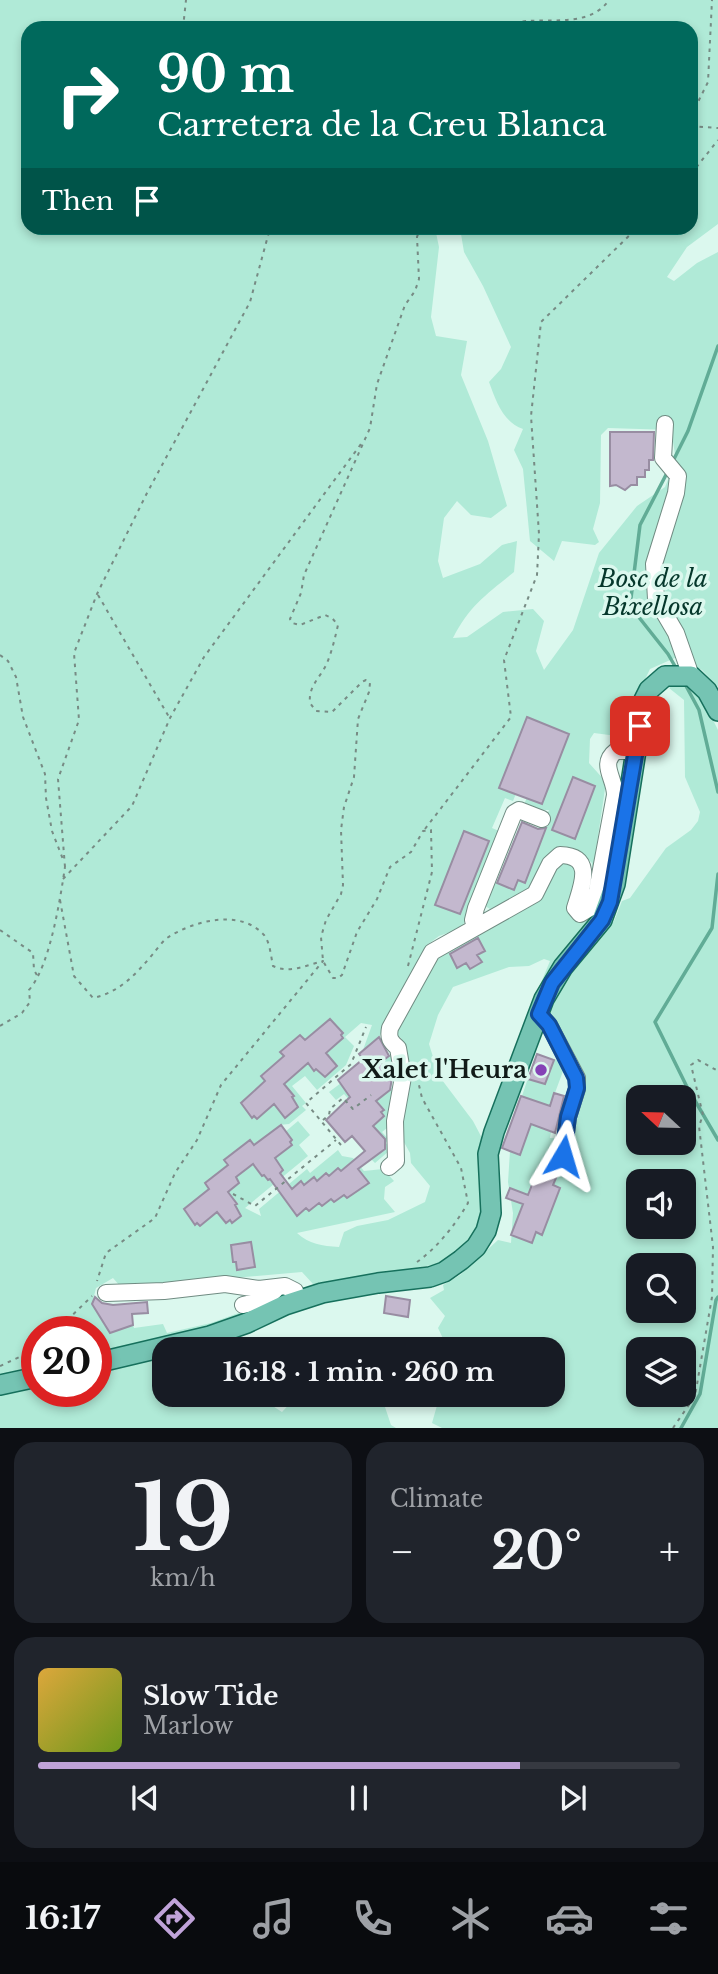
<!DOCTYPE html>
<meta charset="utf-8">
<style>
:root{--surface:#171b24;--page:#20242c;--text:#f1f3f6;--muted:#9ea1a6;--line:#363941;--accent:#c0a3d9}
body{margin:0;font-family:"Libre Baskerville",serif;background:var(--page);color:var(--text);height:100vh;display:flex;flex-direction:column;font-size:26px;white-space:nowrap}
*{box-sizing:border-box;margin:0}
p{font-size:23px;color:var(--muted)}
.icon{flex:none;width:38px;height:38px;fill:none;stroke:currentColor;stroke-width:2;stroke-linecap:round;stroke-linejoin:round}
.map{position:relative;height:1428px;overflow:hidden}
.side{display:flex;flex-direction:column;gap:14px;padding:14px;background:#0d0f14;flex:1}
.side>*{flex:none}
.top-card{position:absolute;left:21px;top:21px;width:677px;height:214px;border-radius:21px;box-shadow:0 4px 10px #0003;background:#00695c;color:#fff;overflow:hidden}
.needle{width:46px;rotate:292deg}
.fabs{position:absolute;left:626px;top:1085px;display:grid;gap:14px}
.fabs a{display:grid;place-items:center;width:70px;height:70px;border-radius:14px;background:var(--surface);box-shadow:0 4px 10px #0003;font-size:35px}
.speed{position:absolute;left:21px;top:1316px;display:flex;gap:14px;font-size:35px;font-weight:700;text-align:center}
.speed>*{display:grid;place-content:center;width:91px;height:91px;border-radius:50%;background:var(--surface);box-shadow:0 4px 10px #0003;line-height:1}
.speed .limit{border:10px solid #d22;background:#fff;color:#111}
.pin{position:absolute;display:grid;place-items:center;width:60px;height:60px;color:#fff;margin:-30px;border-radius:14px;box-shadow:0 4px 10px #0006}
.me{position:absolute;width:77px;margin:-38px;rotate:7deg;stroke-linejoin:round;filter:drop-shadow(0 0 5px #0008)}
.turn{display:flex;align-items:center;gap:24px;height:147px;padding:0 21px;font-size:32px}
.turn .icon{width:91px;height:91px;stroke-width:2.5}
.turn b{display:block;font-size:49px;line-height:60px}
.then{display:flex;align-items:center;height:66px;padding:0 21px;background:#0003;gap:14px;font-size:26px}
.big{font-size:52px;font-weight:700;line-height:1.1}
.side .widget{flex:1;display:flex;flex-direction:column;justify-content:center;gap:10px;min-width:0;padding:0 24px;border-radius:21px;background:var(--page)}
.side .dial{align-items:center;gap:0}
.dial b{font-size:91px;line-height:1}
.song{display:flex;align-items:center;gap:21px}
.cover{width:84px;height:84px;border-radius:10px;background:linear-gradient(135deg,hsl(40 70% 55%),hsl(80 70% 35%))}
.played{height:7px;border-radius:4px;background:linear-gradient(90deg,var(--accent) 75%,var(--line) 75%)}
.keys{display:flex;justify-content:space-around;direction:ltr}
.heat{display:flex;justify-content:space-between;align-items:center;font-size:38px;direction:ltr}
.side .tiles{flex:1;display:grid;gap:14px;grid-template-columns:1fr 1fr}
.widget:last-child{grid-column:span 2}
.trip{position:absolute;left:152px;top:1337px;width:413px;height:70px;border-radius:21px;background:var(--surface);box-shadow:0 4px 10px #0003;font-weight:700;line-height:70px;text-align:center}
.dock{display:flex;height:112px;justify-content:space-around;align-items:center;background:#090b0e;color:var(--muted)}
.dock .icon{width:49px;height:49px}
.dock .on{color:var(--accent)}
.dock b{font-size:32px;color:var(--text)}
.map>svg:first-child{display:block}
</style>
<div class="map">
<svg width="718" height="1428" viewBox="0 0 718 1428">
<rect width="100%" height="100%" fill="#dbf8ee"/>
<path fill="#b0ead7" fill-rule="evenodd" d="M 0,0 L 718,0 L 718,224 L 687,247 L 667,277 L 674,281 L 697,263 L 718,252 L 718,687 L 702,670 L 677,657 L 650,669 L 638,694 L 632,738 L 594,733 L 590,739 L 589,763 L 606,782 L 592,877 L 592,863 C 556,829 547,852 534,887 L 490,909 L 485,906 L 495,882 L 514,890 L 518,880 L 525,883 L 543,837 L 536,834 L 540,824 L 543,825 L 549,810 L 539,810 L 524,805 L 553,728 L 544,724 L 513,801 L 505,798 L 492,828 L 499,831 L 462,928 L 439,936 L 427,945 L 379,1037 L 363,1050 L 372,1025 L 361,1023 L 345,1037 L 354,1046 L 346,1065 L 317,1090 L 305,1076 L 292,1086 L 306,1103 L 302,1106 L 306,1110 L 289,1124 L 279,1125 L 285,1132 L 298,1121 L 310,1135 L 299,1145 L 308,1156 L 245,1208 L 261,1216 L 259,1209 L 307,1169 L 310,1173 L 338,1150 L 342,1156 L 353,1158 L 364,1171 L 383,1169 L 394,1181 L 385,1187 L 384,1199 L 395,1212 L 297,1233 C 309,1244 322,1246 339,1247 L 344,1232 L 357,1226 L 388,1220 L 425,1202 L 430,1186 L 411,1163 L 410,1153 L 400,1135 L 408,1053 L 401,1038 L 396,1035 L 396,1030 L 438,956 L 543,895 L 557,866 L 565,862 L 576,867 L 597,917 L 526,1019 L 550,961 L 544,959 L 529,966 L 509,967 L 453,987 L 438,1015 L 429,1044 L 439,1076 L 473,1121 L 483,1140 L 483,1218 L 474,1237 L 457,1255 L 437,1264 L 346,1281 L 313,1284 L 302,1272 L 145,1286 L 120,1286 L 113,1278 L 96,1288 L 92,1304 L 96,1311 L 106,1316 L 101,1319 L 110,1333 L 133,1325 L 134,1328 L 163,1324 L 167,1333 L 211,1323 L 244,1311 L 245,1313 L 217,1325 L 96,1356 L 96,1332 L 37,1332 L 37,1372 L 0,1379 ZM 28,28 L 691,28 L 691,228 L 460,228 L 464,252 L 483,286 L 511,347 L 501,369 L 489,382 C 496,401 503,422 523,429 L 514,450 L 523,469 L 530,541 L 554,561 L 562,541 L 595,545 L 599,542 L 593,529 L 600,503 L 601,435 L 608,428 L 671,430 L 676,460 L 665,487 L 637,506 L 599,553 L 573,630 L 544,670 L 536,651 L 544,621 L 533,609 L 503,612 L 467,637 L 453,638 C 469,606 487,594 514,572 L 517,541 L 502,545 L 480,564 L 443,578 L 438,561 L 444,518 L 457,501 L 471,515 L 491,518 L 507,506 L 488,441 L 461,375 L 467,341 L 436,336 L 431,317 L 439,247 L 435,228 L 28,228 Z
M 674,683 L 691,686 L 706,706 L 718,730 L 718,1428 L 442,1428 L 432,1423 L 440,1395 L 553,1395 L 553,1349 L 448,1349 L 438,1328 L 445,1316 L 430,1298 L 444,1290 L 443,1285 L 460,1275 L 498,1240 L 511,1243 L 513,1213 L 508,1182 L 510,1151 L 520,1154 L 539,1103 L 522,1096 L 528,1078 L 545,1084 L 553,1059 L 566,1063 L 542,1128 L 551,1132 L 550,1138 L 570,1139 L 581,1092 L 547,1012 L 575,964 L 614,921 L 622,901 L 630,898 L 666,848 L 691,830 L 698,821 L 700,812 L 685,777 L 684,700 L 669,688 ZM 639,1097 L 684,1097 L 684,1143 L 639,1143 ZM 552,1168 L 559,1171 L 553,1185 L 560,1188 L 542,1235 L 536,1232 L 531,1243 L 512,1235 C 520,1218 535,1175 552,1168 ZM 639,1181 L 684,1181 L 684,1227 L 639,1227 ZM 639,1265 L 684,1265 L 684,1311 L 639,1311 ZM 639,1349 L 684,1349 L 684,1395 L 639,1395 Z
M 392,1053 L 398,1064 L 392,1124 L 382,1132 L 391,1142 L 389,1151 L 375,1163 L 371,1159 L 386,1148 L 385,1145 L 388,1143 L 371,1128 L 384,1116 L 381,1112 L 383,1110 L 352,1103 L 344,1094 L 336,1100 L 329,1092 L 341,1083 L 349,1096 L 387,1092 L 395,1085 L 390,1075 L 391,1073 L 379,1062 Z
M 164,1357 L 164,1395 L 262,1395 L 268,1403 L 282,1412 L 298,1395 L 381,1395 L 391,1425 L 396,1428 L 0,1428 L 0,1392 L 37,1385 L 37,1391 L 96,1391 L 96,1373 Z"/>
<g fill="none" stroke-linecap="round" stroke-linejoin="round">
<path stroke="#61ac96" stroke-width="3.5" d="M 673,461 L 688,431 L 718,346
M 668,471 L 640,525 L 630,606 L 668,654 L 676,668
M 685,684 L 699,710 L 718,792
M 718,874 L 712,928 L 655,1022 L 687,1087 L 718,1140
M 681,1428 L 700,1394 L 716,1300 L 718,1297"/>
</g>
<path fill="#c3b8ce" stroke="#988da2" stroke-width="2" d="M 610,432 L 654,432 L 653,460 L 649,460 L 649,470 L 645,470 L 645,477 L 637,477 L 637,485 L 631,485 L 625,490 L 616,485 L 610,486 Z
M 527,717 L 569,734 L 542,804 L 499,788 Z
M 573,777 L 595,786 L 575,839 L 552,830 Z
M 522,822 L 538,829 L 546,828 L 525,883 L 518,880 L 514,890 L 497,883 Z
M 464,831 L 489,841 L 460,914 L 435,905 Z
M 478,938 L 485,951 L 477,955 L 482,962 L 470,969 L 466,963 L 457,968 L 450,954 Z
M 330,1019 L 343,1033 L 341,1035 L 343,1038 L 326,1053 L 337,1066 L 325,1077 L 316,1069 L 314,1071 L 308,1063 L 284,1084 L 294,1096 L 292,1097 L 298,1107 L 285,1118 L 274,1104 L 257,1119 L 254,1116 L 252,1118 L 241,1103 L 265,1081 L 261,1076 L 284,1056 L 280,1052 L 300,1035 L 305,1040 Z
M 379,1037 L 389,1056 L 381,1062 L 391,1074 L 390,1075 L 392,1078 L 390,1090 L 376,1101 L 384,1110 L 381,1112 L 384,1116 L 373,1126 L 385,1139 L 385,1149 L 358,1169 L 369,1183 L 347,1198 L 344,1195 L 334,1202 L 331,1199 L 322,1206 L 319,1203 L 309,1211 L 306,1208 L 297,1216 L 270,1179 L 268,1180 L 264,1175 L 262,1176 L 253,1164 L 236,1177 L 239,1183 L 228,1192 L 237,1204 L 235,1205 L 241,1216 L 232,1223 L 230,1220 L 226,1223 L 217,1212 L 200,1226 L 197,1223 L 195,1225 L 184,1209 L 209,1189 L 205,1183 L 228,1165 L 224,1160 L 250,1140 L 254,1145 L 281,1125 L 292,1140 L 290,1142 L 292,1145 L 275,1158 L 283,1170 L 280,1173 L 292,1189 L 301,1181 L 304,1185 L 314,1177 L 317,1181 L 326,1173 L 329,1176 L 338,1168 L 341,1171 L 365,1151 L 352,1136 L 345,1142 L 326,1120 L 350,1097 L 338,1080 L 363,1059 L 359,1054 Z
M 537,1054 L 554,1060 L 545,1084 L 528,1079 Z
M 554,1093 L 564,1096 L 555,1133 L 531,1124 L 520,1155 L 502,1148 L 521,1096 L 550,1106 Z
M 539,1167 L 559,1171 L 553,1185 L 560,1188 L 542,1235 L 536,1232 L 532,1243 L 511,1235 L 523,1204 L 506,1198 L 510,1188 L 528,1195 Z
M 251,1242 L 255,1267 L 237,1270 L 236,1262 L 233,1262 L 231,1245 Z
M 386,1296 L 410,1300 L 408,1317 L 384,1313 Z
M 95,1297 L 102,1303 L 113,1305 L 147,1302 L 148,1313 L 132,1314 L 133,1325 L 110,1333 L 92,1304 Z"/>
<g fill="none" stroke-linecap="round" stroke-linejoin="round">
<g stroke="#708b82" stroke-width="18">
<path id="minor" d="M 665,424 L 663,458 L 678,476 L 676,493 L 654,564 L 656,599 L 676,633 L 691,676
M 475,927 L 473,920 L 476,908 L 514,813 L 519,810 L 542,819
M 539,1014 L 549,1025 L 577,1078 L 577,1089 L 568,1117 L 563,1156
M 389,1167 L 396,1161 L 395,1121 L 403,1077 L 398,1048 C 390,1041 388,1038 390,1028 L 432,952 L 535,894 L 550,864 L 560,855 C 596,856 581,887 575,908 L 580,914 L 590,908 L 597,891 L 615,795 C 615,778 599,764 616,751 L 636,751
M 106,1293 L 164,1291 L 225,1284 L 259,1289 L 285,1286 L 295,1291 L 299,1300
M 243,1305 L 265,1300 L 278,1287"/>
</g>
<g stroke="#16705c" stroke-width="22">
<path id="major" d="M 96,1363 L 210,1336 L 247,1323 L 285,1305 L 322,1293 L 378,1283 L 430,1277 L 444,1272 L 461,1260 L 476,1247 L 486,1231 L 491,1213 L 488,1154 L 494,1132 L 544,999 L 563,967 L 602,920 L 615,884 L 644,700 L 649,690 L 665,676 L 691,676 L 707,691 L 718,711
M 0,1385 L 37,1377"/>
</g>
<path stroke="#778b84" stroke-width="2" stroke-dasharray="3.5 5" stroke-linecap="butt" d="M 183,28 L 186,0
M 498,28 C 507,25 516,22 526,21 C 554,19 591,26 609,0
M 691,116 L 708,82 L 712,0
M 691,126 L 718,128
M 691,174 L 718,140
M 98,595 L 169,717
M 0,655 L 8,661 L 16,677 L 23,717 L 45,774 L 46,798 L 52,831 L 64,862
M 425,829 L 511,717 L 504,660 L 537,575 L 539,534 L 531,416 L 541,322 L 637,228
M 65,867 L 58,779 L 79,720 L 74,653 L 97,594 L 147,493 L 250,302 L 269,232 L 268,228
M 63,879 L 132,806 L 170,718 L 204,657 L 361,444
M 60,900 L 74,976 L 93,998 C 120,992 135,975 153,954 C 157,949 162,942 167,938 C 193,921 240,908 264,935 C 270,942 271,957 273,966 C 289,974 307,965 323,961 L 221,1085 L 197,1140 L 175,1173 L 155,1218 L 106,1253 L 97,1281
M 0,930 L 33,953 L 34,970 L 38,977
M 408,966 L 432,872 L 431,830 L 423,831 L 411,852 L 390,867 L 377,899 L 357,932 L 342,975 L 338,978 L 333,978 L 323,961 L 321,937 L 326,920 L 341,894 L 343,885 L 341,830 L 344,807 L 354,777 L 358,719 L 369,692 L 370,683 L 366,680 L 362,682 L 332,712 L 316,711 L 310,703 C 308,686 321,677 327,663 C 332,651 335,638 338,625 L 332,618 L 325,615 L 300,625 L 292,623 L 290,619 L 301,593 L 304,575 L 370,428 L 377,384 L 405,305 L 415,291 L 419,279 L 417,237 L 420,228
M 0,1026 L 22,1013 L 30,1002 L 29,990 C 50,966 60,900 65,867
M 323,1120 L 329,1115 L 330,1109 L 343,1098 L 353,1109 L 371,1095
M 341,1145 L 306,1103 L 351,1064 L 366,1027
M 233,1194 L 255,1206 L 336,1140
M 417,1262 C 438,1247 455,1225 468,1203 L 461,1168 L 422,1098 L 418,1081
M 55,1332 L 92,1296
M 0,1366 L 37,1349
M 673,1428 L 695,1396 L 712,1297 L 713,1247 L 699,1126 L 703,1115 L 691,1065 L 698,1060 L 718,1071"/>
<use href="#minor" stroke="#fff" stroke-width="16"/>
<use href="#major" stroke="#75c4b3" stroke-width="19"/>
</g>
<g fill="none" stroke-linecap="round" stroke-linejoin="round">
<g stroke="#114b97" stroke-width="18">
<path id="route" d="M 563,1156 L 568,1117 L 577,1088 L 576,1078 L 549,1025 L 539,1014 L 552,983 L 602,920 L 610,902 L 640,726"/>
</g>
<use href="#route" stroke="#1a73e8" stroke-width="12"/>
</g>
<circle fill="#8542b6" stroke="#dbf8ee" stroke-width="2.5" cx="541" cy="1070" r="7"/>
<g text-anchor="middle" stroke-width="7" stroke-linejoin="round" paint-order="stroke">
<g font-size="24" font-style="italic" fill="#05372b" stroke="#dbf8ee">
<text x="653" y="587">Bosc de la<tspan x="653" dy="28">Bixellosa</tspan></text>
</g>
<g font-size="24" font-weight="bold" fill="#111b18" stroke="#dbf8ee" text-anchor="end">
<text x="527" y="1078">Xalet l'Heura</text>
</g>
</g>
</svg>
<div class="fabs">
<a><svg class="needle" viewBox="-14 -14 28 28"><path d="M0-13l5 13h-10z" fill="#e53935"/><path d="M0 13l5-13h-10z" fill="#9ea1a6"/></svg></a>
<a><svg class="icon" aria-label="sound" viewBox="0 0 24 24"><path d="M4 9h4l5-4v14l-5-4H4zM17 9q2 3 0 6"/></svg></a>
<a><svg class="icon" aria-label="search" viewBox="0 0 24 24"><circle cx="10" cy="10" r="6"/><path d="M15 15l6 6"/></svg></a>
<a><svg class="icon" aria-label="layers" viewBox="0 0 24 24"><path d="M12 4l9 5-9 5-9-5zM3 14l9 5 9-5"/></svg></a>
</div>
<div class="speed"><div class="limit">20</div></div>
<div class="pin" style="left:640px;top:726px;background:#d93025"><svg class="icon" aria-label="arrive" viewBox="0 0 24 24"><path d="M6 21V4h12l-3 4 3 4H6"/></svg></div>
<svg class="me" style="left:563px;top:1156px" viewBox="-20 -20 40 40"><path d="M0-17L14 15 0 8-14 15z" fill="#1a73e8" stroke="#fff" stroke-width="4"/></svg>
<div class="trip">16:18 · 1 min · 260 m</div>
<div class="top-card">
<div class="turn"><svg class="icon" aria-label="right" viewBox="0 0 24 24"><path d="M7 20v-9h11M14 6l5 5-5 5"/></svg><div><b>90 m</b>Carretera de la Creu Blanca</div></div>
<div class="then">Then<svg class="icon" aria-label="arrive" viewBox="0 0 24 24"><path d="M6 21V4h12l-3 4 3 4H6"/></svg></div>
</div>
</div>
<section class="side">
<div class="tiles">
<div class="widget dial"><b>19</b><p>km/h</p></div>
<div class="widget"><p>Climate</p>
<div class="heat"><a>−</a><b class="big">20°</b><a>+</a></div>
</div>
<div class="widget">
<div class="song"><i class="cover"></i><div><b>Slow Tide</b><p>Marlow</p></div></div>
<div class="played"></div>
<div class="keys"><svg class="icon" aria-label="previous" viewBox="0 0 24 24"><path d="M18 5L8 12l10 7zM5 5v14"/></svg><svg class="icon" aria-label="pause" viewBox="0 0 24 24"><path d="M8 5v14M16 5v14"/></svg><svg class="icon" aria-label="next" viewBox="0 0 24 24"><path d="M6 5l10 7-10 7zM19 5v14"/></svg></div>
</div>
</div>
</section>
<nav class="dock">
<b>16:17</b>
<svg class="icon on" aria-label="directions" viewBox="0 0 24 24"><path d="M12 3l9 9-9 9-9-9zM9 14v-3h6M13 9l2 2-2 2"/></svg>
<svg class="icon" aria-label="music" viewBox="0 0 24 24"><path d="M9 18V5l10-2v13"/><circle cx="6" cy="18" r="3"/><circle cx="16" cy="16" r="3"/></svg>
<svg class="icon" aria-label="phone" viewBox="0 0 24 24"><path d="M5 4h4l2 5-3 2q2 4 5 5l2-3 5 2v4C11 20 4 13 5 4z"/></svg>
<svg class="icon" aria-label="climate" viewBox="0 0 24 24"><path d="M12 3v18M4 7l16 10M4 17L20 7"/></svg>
<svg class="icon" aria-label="car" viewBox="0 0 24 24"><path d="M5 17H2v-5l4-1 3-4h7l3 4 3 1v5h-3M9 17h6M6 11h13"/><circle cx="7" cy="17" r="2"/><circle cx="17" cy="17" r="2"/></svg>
<svg class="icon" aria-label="filters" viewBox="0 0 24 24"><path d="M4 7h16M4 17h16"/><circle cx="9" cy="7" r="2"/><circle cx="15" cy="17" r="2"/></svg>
</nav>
